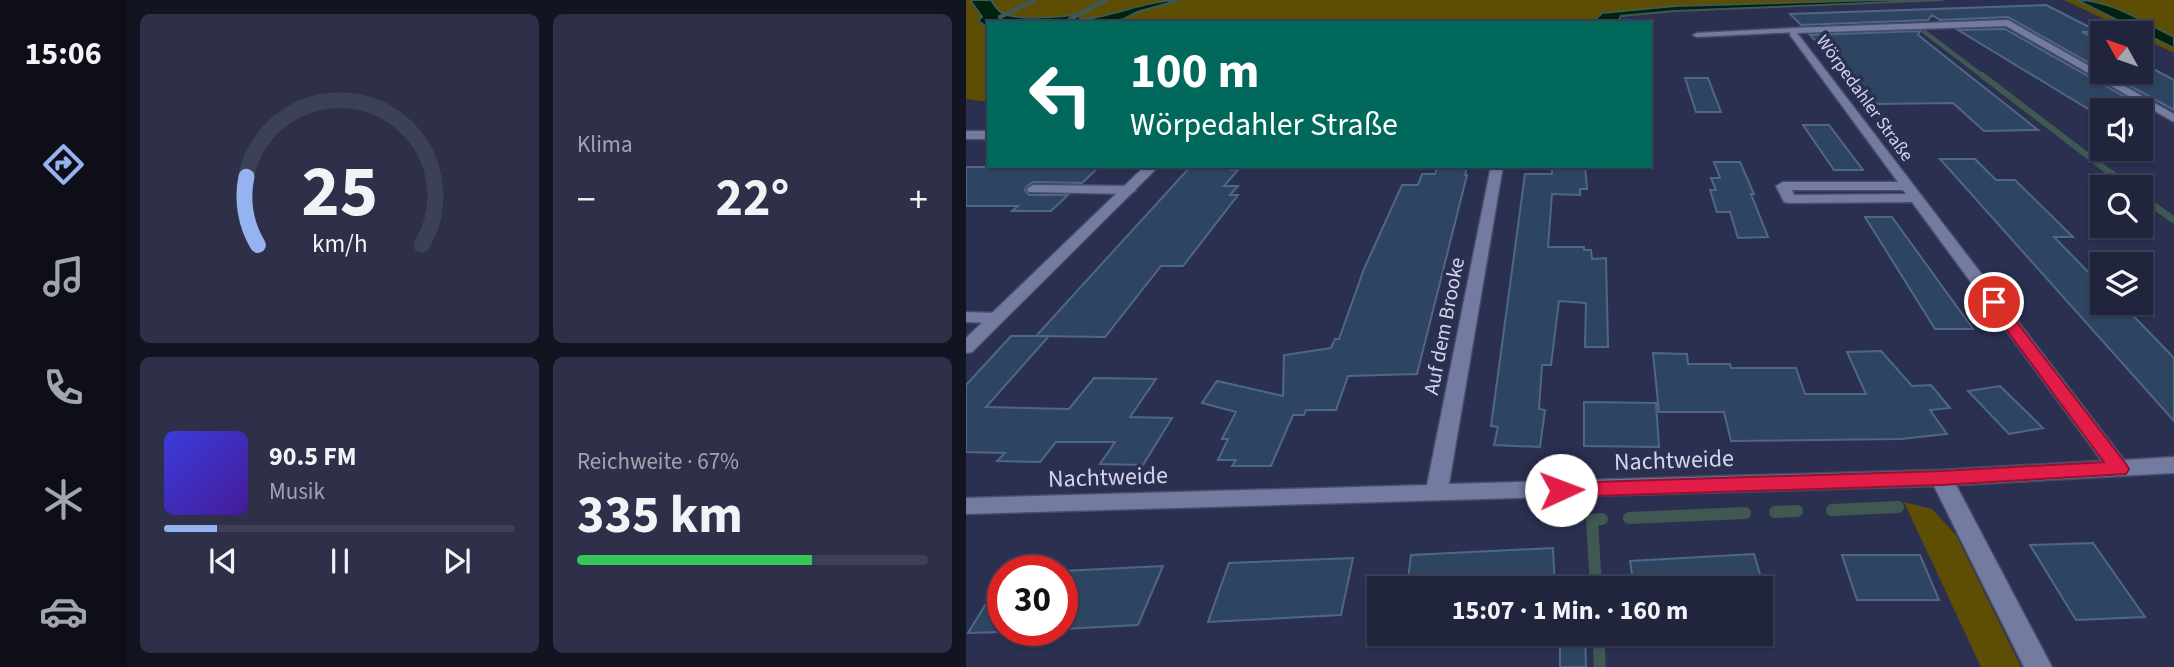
<!DOCTYPE html>
<html lang="de">
<meta charset="utf-8">
<style>
:root{--surface:#20243d;--page:#2d3048;--text:#f1f3f6;--muted:#a2a4b0;--line:#3d4157;--accent:#95b2f1}
body{margin:0;font-family:"Source Sans 3",sans-serif;background:var(--page);color:var(--text);height:100vh;display:flex;flex-direction:column;font-size:26px;white-space:nowrap}
*{box-sizing:border-box;margin:0}
p{font-size:23px;color:var(--muted)}
.icon{flex:none;width:38px;height:38px;fill:none;stroke:currentColor;stroke-width:2;stroke-linecap:round;stroke-linejoin:round}
.map{position:relative;flex:1;overflow:hidden}
.drawer{display:flex;flex-direction:column;gap:14px;padding:14px;background:#121422;width:840px}
.drawer>*{flex:none}
.guide{position:absolute;left:21px;top:21px;width:665px;height:147px;border-radius:0px;box-shadow:0 2px 5px #0004,0 0 0 2px var(--line);background:#00695c;color:#fff;overflow:hidden}
.needle{width:46px;rotate:310deg}
.buttons{position:absolute;left:1124px;top:21px;display:grid;gap:14px}
.buttons a{display:grid;place-items:center;width:63px;height:63px;border-radius:0px;background:var(--surface);box-shadow:0 2px 5px #0004,0 0 0 2px var(--line);font-size:35px}
.speed{position:absolute;left:21px;top:555px;display:flex;gap:14px;font-size:35px;font-weight:700;text-align:center}
.speed>*{display:grid;place-content:center;width:91px;height:91px;border-radius:50%;background:var(--surface);box-shadow:0 2px 5px #0004,0 0 0 2px var(--line);line-height:1}
.speed .limit{border:10px solid #d22;background:#fff;color:#111}
.pin{position:absolute;display:grid;place-items:center;width:60px;height:60px;color:#fff;margin:-30px;border:4px solid #fff;border-radius:50%;box-shadow:0 2px 7px #0007}
.me{position:absolute;width:77px;margin:-38px;rotate:88deg;stroke-linejoin:round;filter:drop-shadow(0 0 5px #0008)}
.turn{display:flex;align-items:center;gap:24px;height:147px;padding:0 28px;font-size:32px}
.turn .icon{width:91px;height:91px;stroke-width:2.5}
.turn b{display:block;font-size:49px;line-height:60px}
.big{font-size:52px;font-weight:700;line-height:1.1}
.drawer .tile{flex:1;display:flex;flex-direction:column;justify-content:center;gap:10px;min-width:0;padding:0 24px;border-radius:10px;background:var(--page)}
.drawer .dial{align-items:center;gap:0}
.dial svg{height:182px;overflow:visible;fill:none;stroke:var(--line);stroke-width:7;stroke-linecap:round;text-anchor:middle}
.dial text{fill:var(--text);stroke:none}
.song{display:flex;align-items:center;gap:21px}
.cover{width:84px;height:84px;border-radius:10px;background:linear-gradient(135deg,hsl(240 70% 55%),hsl(260 70% 35%))}
.played{height:7px;border-radius:4px;background:linear-gradient(90deg,var(--accent) 15%,var(--line) 15%)}
.keys{display:flex;justify-content:space-around;direction:ltr}
.heat{display:flex;justify-content:space-between;align-items:center;font-size:38px;direction:ltr}
.charge{height:10px;border-radius:5px;background:linear-gradient(90deg,#34c759 67%,var(--line) 0)}
.drawer .tiles{flex:1;display:grid;gap:14px;grid-template-columns:repeat(2,1fr)}
.trip{position:absolute;left:401px;top:576px;width:406px;height:70px;border-radius:0px;background:var(--surface);box-shadow:0 2px 5px #0004,0 0 0 2px var(--line);font-weight:700;line-height:70px;text-align:center}
main{display:flex;flex:1;min-height:0}
.tabs{display:flex;flex-direction:column;width:126px;justify-content:space-around;align-items:center;background:#0d0e18;color:var(--muted)}
.tabs .icon{width:49px;height:49px}
.tabs .active{color:var(--accent)}
.tabs b{font-size:32px;color:var(--text)}
.map>svg:first-child{display:block}
</style>
<main>
<nav class="tabs">
<b>15:06</b>
<svg class="icon active" aria-label="directions" viewBox="0 0 24 24"><path d="M12 3l9 9-9 9-9-9zM9 14v-3h6M13 9l2 2-2 2"/></svg>
<svg class="icon" aria-label="music" viewBox="0 0 24 24"><path d="M9 18V5l10-2v13"/><circle cx="6" cy="18" r="3"/><circle cx="16" cy="16" r="3"/></svg>
<svg class="icon" aria-label="phone" viewBox="0 0 24 24"><path d="M5 4h4l2 5-3 2q2 4 5 5l2-3 5 2v4C11 20 4 13 5 4z"/></svg>
<svg class="icon" aria-label="climate" viewBox="0 0 24 24"><path d="M12 3v18M4 7l16 10M4 17L20 7"/></svg>
<svg class="icon" aria-label="car" viewBox="0 0 24 24"><path d="M5 17H2v-5l4-1 3-4h7l3 4 3 1v5h-3M9 17h6M6 11h13"/><circle cx="7" cy="17" r="2"/><circle cx="17" cy="17" r="2"/></svg>
</nav>
<section class="drawer">
<div class="tiles">
<div class="tile dial"><svg viewBox="0 0 100 80">
<path d="M14 69A42 42 0 1 1 86 69"/>
<path d="M14 69A42 42 0 0 1 9 39" stroke="#95b2f1"/>
<text x="50" y="56" font-size="32" font-weight="700">25</text>
<text x="50" y="72" font-size="11">km/h</text>
</svg></div>
<div class="tile"><p>Klima</p>
<div class="heat"><a>−</a><b class="big">22°</b><a>+</a></div>
</div>
<div class="tile">
<div class="song"><i class="cover"></i><div><b>90.5 FM</b><p>Musik</p></div></div>
<div class="played"></div>
<div class="keys"><svg class="icon" aria-label="previous" viewBox="0 0 24 24"><path d="M18 5L8 12l10 7zM5 5v14"/></svg><svg class="icon" aria-label="pause" viewBox="0 0 24 24"><path d="M8 5v14M16 5v14"/></svg><svg class="icon" aria-label="next" viewBox="0 0 24 24"><path d="M6 5l10 7-10 7zM19 5v14"/></svg></div>
</div>
<div class="tile"><p>Reichweite · 67%</p><b class="big">335 km</b><div class="charge"></div></div>
</div>
</section>
<div class="map">
<svg width="1208" height="667" viewBox="0 0 1208 667">
<rect width="100%" height="100%" fill="#2b3051"/>
<path fill="#5d4e03" d="M 0,0 L 977,0 L 708,11 L 655,16 L 651,23 L 23,23 L 23,102 L 0,99 Z
M 1098,0 L 1208,0 L 1208,53 L 1174,37 L 1174,33 L 1167,33 Z
M 938,502 L 966,509 L 990,535 L 1055,667 L 1015,667 Z"/>
<path fill="#00220f" stroke="#3f5851" stroke-width="2" d="M 4,0 L 25,0 C 28,5 31,10 36,13 C 50,21 95,17 112,14 L 114,18 L 119,19 C 151,15 182,0 214,0 L 171,12 L 158,19 L 138,23 L 23,23 L 23,28 L 12,21 L 16,17 Z
M 915,0 L 977,0 L 708,11 L 655,16 L 651,23 L 631,23 L 629,20 L 636,13 L 710,6 Z
M 1111,0 C 1145,0 1177,22 1208,37 L 1208,48 Z"/>
<g fill="none" stroke-linecap="round" stroke-linejoin="round">
<path stroke="#3f5851" stroke-width="4.5" d="M 34,17 L 69,0
M 104,19 L 140,0
M 956,30 L 1018,77"/>
<path stroke="#3f5851" stroke-width="6" d="M 1016,75 L 1147,175"/>
<path stroke="#3f5851" stroke-width="7" d="M 1145,173 L 1163,187
M 1174,196 L 1208,220"/>
<path stroke="#3f5851" stroke-width="12" d="M 866,510 L 932,507
M 809,512 L 831,511
M 663,518 L 779,513
M 630,588 L 626,520 L 636,519
M 632,634 L 634,667"/>
</g>
<path fill="#2e4562" stroke="#4f6786" stroke-width="2" d="M 1080,5 L 1133,32 L 1116,32 L 1136,42 L 1136,70 L 1042,17 L 974,20 L 966,15 L 962,20 L 835,25 L 824,14 Z
M 1039,29 L 1182,110 L 1124,110 L 992,30 Z
M 954,31 L 952,35 L 1072,130 L 1018,131 L 987,103 L 910,104 L 844,35 Z
M 1174,62 L 1208,80 L 1208,110 L 1139,72 L 1174,72 Z
M 719,78 L 742,78 L 755,112 L 730,112 Z
M 837,125 L 863,125 L 897,170 L 868,170 Z
M 974,159 L 1009,159 L 1030,180 L 1049,180 L 1107,237 L 1088,237 L 1131,281 L 1136,282 L 1136,303 L 1155,303 L 1208,358 L 1208,421 Z
M 748,162 L 774,162 L 788,194 L 785,194 L 802,237 L 772,238 L 764,212 L 751,212 L 744,190 L 750,190 L 745,178 L 754,178 Z
M 225,166 L 269,166 L 265,170 L 272,170 L 258,186 L 272,186 L 264,195 L 272,195 L 217,266 L 195,266 L 139,337 L 70,336 Z
M 472,166 L 501,166 L 499,175 L 501,175 L 451,374 L 382,376 L 370,410 L 340,410 L 338,415 L 327,415 L 305,466 L 266,466 L 270,460 L 252,460 L 262,439 L 256,439 L 270,412 L 236,403 L 251,381 L 317,396 L 318,355 L 365,348 L 369,339 L 373,339 L 398,269 L 436,185 L 452,185 L 456,174 L 469,174 Z
M 586,166 L 619,166 L 621,189 L 614,189 L 614,195 L 586,194 L 582,247 L 618,247 L 618,250 L 625,250 L 626,259 L 640,258 L 642,347 L 619,347 L 620,303 L 593,301 L 585,365 L 576,365 L 573,409 L 579,410 L 574,447 L 528,445 L 532,427 L 525,426 L 559,174 L 586,174 Z
M 0,167 L 133,167 L 116,183 L 67,182 L 60,187 L 59,190 L 63,195 L 102,195 L 85,211 L 46,211 L 52,206 L 0,206 Z
M 899,217 L 926,217 L 1007,329 L 969,329 Z
M 45,336 L 83,336 L 20,407 L 103,409 L 128,378 L 190,379 L 164,417 L 206,418 L 177,465 L 134,464 L 149,442 L 90,442 L 74,462 L 31,461 L 39,453 L 0,452 L 0,385 Z
M 915,351 L 946,386 L 965,385 L 984,408 L 964,410 L 981,434 L 935,439 L 765,441 L 758,412 L 693,412 L 687,353 L 721,354 L 722,364 L 764,364 L 765,368 L 830,368 L 839,394 L 900,394 L 881,352 Z
M 1034,386 L 1077,428 L 1043,434 L 1002,391 Z
M 618,402 L 690,403 L 693,447 L 618,446 Z
M 1127,543 L 1179,617 L 1110,620 L 1064,545 Z
M 587,548 L 589,588 L 441,588 L 445,555 Z
M 788,554 L 798,588 L 668,588 L 664,561 Z
M 876,555 L 954,555 L 973,600 L 891,600 Z
M 387,558 L 375,615 L 242,622 L 263,563 Z
M 197,566 L 172,625 L 96,629 L 96,571 Z
M 37,576 L 37,632 L 2,633 Z
M 594,634 L 619,634 L 620,667 L 594,667 Z"/>
<g fill="none" stroke-linecap="round" stroke-linejoin="round">
<g stroke="#494c69" stroke-width="3">
<path id="lane" d="M 828,28 L 831,32 L 731,37 L 727,35 L 731,33 Z
M 67,185 L 164,186 L 170,190 L 164,194 L 63,192 L 61,189 Z
M 0,312 L 30,313 L 38,318 L 30,323 L 0,322 Z"/>
</g>
<g stroke="#494c69" stroke-width="3">
<path id="street" d="M 1042,20 L 1208,114 L 1208,122 L 1040,26 L 831,33 L 1158,460 L 1208,457 L 1208,473 L 990,485 L 1086,667 L 1058,667 L 968,486 L 0,514 L 0,498 L 461,485 L 525,166 L 537,166 L 483,484 L 975,470 L 1136,461 L 946,202 L 823,203 L 818,202 L 810,186 L 817,182 L 932,182 L 824,35 L 825,28 ZM 826,190 L 937,190 L 940,194 L 828,195 Z
M 0,131 L 23,131 L 23,139 L 0,139 Z
M 179,166 L 193,166 L 6,352 L 0,353 L 0,338 Z"/>
</g>
<use href="#lane" fill="#737ba0" fill-rule="evenodd"/>
<use href="#street" fill="#737ba0" fill-rule="evenodd"/>
</g>
<path fill="#e11d48" stroke="#92132f" stroke-width="2" d="M 1028,298 L 1033,299 L 1160,464 L 1163,469 L 1160,474 L 975,485 L 595,497 L 588,495 L 585,490 L 588,485 L 595,483 L 975,471 L 1138,462 L 1020,302 Z"/>
<g text-anchor="middle" stroke-width="7" stroke-linejoin="round" paint-order="stroke">
<g font-size="18" fill="#d1d6eb" stroke="#2b3051">
<text transform="translate(899 98) rotate(54)" y="6">Wörpedahler Straße</text>
</g>
<g font-size="21" fill="#d1d6eb" stroke="#2b3051">
<text transform="translate(478 326) rotate(-79)" y="7">Auf dem Brooke</text>
</g>
<g font-size="24" fill="#d1d6eb" stroke="#2b3051">
<text transform="translate(708 460) rotate(-2)" y="8">Nachtweide</text>
<text transform="translate(142 477) rotate(-2)" y="8">Nachtweide</text>
</g>
</g>
</svg>
<div class="buttons">
<a><svg class="needle" viewBox="-14 -14 28 28"><path d="M0-13l5 13h-10z" fill="#e53935"/><path d="M0 13l5-13h-10z" fill="#a2a4b0"/></svg></a>
<a><svg class="icon" aria-label="sound" viewBox="0 0 24 24"><path d="M4 9h4l5-4v14l-5-4H4zM17 9q2 3 0 6"/></svg></a>
<a><svg class="icon" aria-label="search" viewBox="0 0 24 24"><circle cx="10" cy="10" r="6"/><path d="M15 15l6 6"/></svg></a>
<a><svg class="icon" aria-label="layers" viewBox="0 0 24 24"><path d="M12 4l9 5-9 5-9-5zM3 14l9 5 9-5"/></svg></a>
</div>
<div class="speed"><div class="limit">30</div></div>
<div class="pin" style="left:1028px;top:302px;background:#d93025"><svg class="icon" aria-label="arrive" viewBox="0 0 24 24"><path d="M6 21V4h12l-3 4 3 4H6"/></svg></div>
<svg class="me" style="left:595px;top:490px" viewBox="-20 -20 40 40"><circle r="19" fill="#fff"/><path d="M0-13L10 11 0 6-10 11z" fill="#e11d48"/></svg>
<div class="trip">15:07 · 1 Min. · 160 m</div>
<div class="guide">
<div class="turn"><svg class="icon" aria-label="left" viewBox="0 0 24 24"><path d="M17 20v-9H6M10 6l-5 5 5 5"/></svg><div><b>100 m</b>Wörpedahler Straße</div></div>
</div>
</div>
</main>
